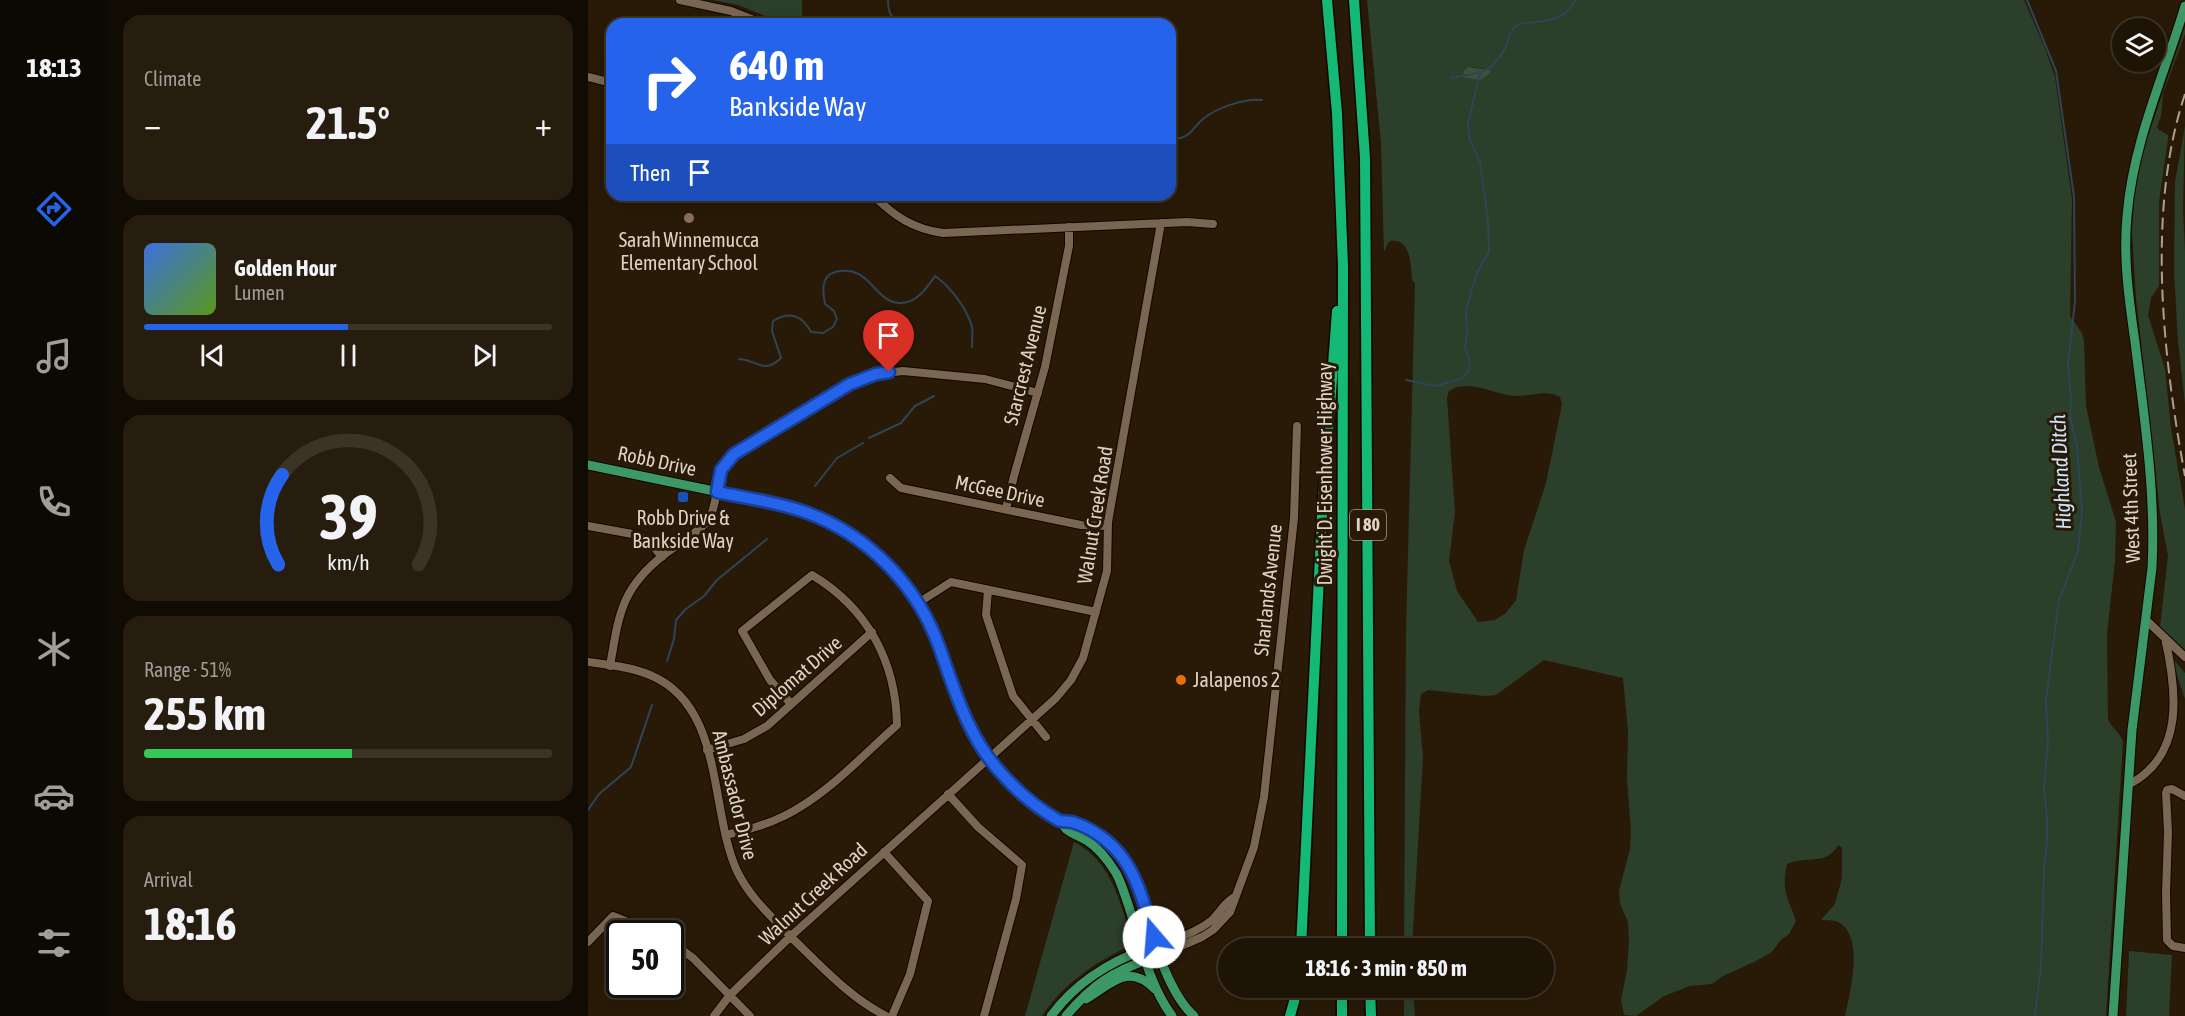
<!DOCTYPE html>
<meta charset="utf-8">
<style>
:root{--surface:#1e1405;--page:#261d0f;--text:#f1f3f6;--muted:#a19e9a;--line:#3c3327;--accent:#2563eb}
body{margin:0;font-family:"Asap Condensed",sans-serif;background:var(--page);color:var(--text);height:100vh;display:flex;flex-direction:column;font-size:22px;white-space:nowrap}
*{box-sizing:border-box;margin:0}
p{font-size:20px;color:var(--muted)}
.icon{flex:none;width:33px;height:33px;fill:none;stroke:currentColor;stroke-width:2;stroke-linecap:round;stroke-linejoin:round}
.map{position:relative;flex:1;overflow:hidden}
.details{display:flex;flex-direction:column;gap:15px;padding:15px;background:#100b03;width:480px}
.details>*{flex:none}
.hud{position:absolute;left:18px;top:18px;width:570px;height:183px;border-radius:18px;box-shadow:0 6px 24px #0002,0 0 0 2px var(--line);background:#2563eb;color:#fff;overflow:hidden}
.fabs{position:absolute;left:1524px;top:18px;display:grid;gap:12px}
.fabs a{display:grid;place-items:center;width:54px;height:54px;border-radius:50%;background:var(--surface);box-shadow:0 6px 24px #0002,0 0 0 2px var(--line);font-size:30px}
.speed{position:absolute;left:18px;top:920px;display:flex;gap:12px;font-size:30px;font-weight:700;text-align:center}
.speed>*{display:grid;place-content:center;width:78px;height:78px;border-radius:50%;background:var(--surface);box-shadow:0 6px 24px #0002,0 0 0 2px var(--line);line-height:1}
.speed .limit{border:3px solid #111;border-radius:9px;background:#fff;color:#111}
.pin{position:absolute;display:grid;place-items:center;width:51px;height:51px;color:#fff;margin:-62px -26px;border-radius:50% 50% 50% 0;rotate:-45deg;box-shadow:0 0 6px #0007}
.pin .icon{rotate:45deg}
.me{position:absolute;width:66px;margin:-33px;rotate:342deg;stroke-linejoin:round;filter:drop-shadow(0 0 4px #0008)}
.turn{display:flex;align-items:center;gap:21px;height:126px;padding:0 24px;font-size:27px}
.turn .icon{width:78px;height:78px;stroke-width:2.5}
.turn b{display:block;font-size:42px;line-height:51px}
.then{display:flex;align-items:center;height:57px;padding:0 24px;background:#0003;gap:12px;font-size:22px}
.big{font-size:45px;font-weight:700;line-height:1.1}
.details .card{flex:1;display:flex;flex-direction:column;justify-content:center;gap:9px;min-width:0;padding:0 21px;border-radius:18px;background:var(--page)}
.details .dial{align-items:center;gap:0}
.dial svg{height:156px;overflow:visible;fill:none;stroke:var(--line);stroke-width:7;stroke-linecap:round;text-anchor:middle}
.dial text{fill:var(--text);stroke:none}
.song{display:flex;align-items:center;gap:18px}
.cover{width:72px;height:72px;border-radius:9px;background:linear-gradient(135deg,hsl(220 70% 55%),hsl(90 70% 35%))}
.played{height:6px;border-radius:3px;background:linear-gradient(90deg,var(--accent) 50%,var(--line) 50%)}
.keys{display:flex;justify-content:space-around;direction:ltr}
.heat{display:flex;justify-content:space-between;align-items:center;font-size:33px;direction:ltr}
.charge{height:9px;border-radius:4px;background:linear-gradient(90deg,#34c759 51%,var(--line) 0)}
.trip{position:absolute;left:630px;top:938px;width:336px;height:60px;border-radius:30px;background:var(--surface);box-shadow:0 6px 24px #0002,0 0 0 2px var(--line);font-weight:700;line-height:60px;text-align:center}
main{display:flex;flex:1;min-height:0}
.dock{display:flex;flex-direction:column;width:108px;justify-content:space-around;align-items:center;background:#0c0802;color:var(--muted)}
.dock .icon{width:42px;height:42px}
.dock .selected{color:var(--accent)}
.dock b{font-size:27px;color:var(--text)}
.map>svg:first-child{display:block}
</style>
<main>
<nav class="dock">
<b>18:13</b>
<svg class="icon selected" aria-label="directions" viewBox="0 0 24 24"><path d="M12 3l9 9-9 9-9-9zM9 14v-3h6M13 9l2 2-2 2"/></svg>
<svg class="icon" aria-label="music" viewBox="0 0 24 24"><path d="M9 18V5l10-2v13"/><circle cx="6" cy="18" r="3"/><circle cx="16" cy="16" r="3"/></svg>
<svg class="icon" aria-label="phone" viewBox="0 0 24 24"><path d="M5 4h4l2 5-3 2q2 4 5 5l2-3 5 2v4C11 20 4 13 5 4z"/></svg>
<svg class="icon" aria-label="climate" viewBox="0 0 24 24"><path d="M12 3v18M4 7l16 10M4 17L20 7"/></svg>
<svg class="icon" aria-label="car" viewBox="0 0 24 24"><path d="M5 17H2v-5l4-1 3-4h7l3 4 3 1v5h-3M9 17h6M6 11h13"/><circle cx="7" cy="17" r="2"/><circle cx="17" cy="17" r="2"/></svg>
<svg class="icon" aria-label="filters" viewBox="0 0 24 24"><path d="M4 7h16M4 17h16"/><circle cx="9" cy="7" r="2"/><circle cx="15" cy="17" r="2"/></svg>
</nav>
<section class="details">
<div class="card"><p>Climate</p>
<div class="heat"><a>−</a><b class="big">21.5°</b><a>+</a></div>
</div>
<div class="card">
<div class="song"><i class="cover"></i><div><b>Golden Hour</b><p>Lumen</p></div></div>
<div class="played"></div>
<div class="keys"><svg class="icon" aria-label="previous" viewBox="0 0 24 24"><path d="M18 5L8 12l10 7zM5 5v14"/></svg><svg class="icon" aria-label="pause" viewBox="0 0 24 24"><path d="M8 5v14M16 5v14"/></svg><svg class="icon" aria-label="next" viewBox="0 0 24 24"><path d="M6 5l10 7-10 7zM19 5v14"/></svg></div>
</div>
<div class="card dial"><svg viewBox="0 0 100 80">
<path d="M14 69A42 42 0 1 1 86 69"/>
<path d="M14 69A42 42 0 0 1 16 23" stroke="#2563eb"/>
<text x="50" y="56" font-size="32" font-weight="700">39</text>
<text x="50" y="72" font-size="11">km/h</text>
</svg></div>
<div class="card"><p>Range · 51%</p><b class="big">255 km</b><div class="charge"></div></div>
<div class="card"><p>Arrival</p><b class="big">18:16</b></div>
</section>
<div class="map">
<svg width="1597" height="1016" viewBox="0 0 1597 1016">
<rect width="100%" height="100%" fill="#281a07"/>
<path fill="#2c3f2b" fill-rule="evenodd" d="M 125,0 L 214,0 L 214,24 L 197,24 L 150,5 Z
M 779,0 L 1436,0 L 1456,46 L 1467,77 L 1484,199 L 1482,316 L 1494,333 L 1496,341 L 1498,406 L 1511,467 L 1528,522 L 1527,561 L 1519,634 L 1520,719 C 1523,728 1533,733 1535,742 L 1518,1016 L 1257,1016 C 1262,993 1278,933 1248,921 C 1244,920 1238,920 1233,920 L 1247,904 L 1254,878 L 1254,848 L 1251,845 C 1248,848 1244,854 1240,856 C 1229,862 1214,857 1199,864 C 1193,892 1200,897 1208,921 L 1201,934 L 1193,940 L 1184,952 L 1166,962 L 1135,976 L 1124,984 L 1102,986 L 1076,996 L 1048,1016 L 1036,1015 L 1033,1000 L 1039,970 L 1041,941 L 1040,922 L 1032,904 L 1031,891 L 1042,849 L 1043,830 L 1039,780 L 1040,731 L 1035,678 L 956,660 L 908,695 L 897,696 L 840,690 L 833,694 L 831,711 L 835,757 L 824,948 L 816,948 L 818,630 L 827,283 L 824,280 C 823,268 823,244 809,241 C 805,240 802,240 800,243 C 798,246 798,249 796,252 L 793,143 ZM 885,67 L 902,70 L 893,80 L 877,78 ZM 881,386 C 898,387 913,396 929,396 C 944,396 958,389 972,397 L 974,404 L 958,483 L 936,550 L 928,600 L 918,613 L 907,620 L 890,622 L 869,591 L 861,561 L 867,512 L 859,398 L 861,391 L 869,387 Z
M 1597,27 L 1597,34 L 1575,94 L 1573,116 L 1569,127 L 1571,130 L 1580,135 L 1580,139 L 1571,202 L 1571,286 L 1563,298 L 1560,315 L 1577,369 L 1583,428 L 1597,509 L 1597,651 L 1572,627 L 1580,556 L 1572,513 L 1556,369 L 1548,298 L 1544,232 L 1546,198 L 1554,154 Z
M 1597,126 L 1595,209 L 1597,251 L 1597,404 L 1590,341 L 1586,271 L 1587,182 Z
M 1582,655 L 1597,673 L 1597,699 Z
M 486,842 C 523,861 531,900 543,936 L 539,947 C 505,964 475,984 454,1016 L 437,1016 Z
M 1541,951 L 1584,955 L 1581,1016 L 1538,1016 Z
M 816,987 L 825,987 L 827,1016 L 816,1016 Z"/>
<path fill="#3d513c" d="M 880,67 L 902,70 L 902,73 L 893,80 L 877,78 L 875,76 L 876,71 Z"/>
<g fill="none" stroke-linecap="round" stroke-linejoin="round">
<path stroke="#2d4557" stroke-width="2" d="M 300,0 C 300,11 302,17 312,24
M 1439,0 L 1468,71 L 1486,197 L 1487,301 L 1480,366 L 1483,398 L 1482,417 L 1489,446 L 1494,512 L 1490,551 L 1471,600 L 1458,701 L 1460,742 L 1456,786 L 1459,818 L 1459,841 L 1456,870 L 1453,966 L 1447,1016
M 863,78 C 892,73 906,74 919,44 C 921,38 922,31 927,27 C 930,24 935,23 940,23 C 964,20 974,21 988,0
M 582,136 L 589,139 C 604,136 604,128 615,119 C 628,108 657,98 674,100
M 151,359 C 170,360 175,375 193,358 L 184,331 L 185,321 C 202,311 214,315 223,332 L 235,333 L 245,327 L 249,319 L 246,311 L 237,304 C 235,293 232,276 247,272 C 282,263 285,301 311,303 C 328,304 338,289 347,276 C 363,287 379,309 384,327 C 385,333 384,341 384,347
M 818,380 L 847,386 L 873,379 L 880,372 L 882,362 L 877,347 L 879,332 L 878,309 L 890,270 L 901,252 L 900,221 L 892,162 L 881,138 L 880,124 L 892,73
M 281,438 L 313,423 L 327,406 L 346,396
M 227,486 L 249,458 L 275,443
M 79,661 L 86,639 L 88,620 L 98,609 L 116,596 L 129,580 L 179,539
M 0,810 L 11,794 L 43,767 L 64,705"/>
<g stroke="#110500" stroke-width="10">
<path id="minor" d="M 92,0 L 143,11 L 176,24
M 0,77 L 24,83
M 285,195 C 306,216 325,229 355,233 L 599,222 L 625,224
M 302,478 L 313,488 L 493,525 L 520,526
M 418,509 L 426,476 L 457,367 L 481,246 L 481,227
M 0,526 L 50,535 L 62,542 L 74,557
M 400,590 L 398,615 L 425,696 L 458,737
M 330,603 L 363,582 L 508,612
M 1558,620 L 1597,657
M 0,662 C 21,665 43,667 62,675 C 137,706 121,810 149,871 C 162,898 184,917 204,938 C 234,967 261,997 298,1016
M 22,666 C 31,614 33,588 77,554 C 92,543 109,533 121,520 C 132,498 126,471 146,454 L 262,384 L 288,374 L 315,371 L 397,379 L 450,393
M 119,750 L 156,739 L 179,726 L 284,632
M 1540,785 C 1597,756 1589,691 1577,638
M 360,794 L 390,827 L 434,865 L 428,899 L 396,1016
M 1597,796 L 1584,789 L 1579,790 L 1578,793 L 1580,832 L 1578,893 L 1579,940 L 1585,946 L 1597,948
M 138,835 C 158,830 178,825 196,816 C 239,795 274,756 309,725 C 308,661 279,608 224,575 L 154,631 L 182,680 L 203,704
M 296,852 L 340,901 L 322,974 L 304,1016
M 82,941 L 105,958 L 162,1016
M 0,942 L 25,916 L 67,933
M 568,945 C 587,939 608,933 624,920 C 632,913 637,901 647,897
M 572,955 L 614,937 L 625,930 L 642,912 L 666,847 L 676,797 L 706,518 L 709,426
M 126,1016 L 142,995 L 203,936 L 468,698 L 483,680 L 495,658 L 519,571 L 520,522 L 573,223"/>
</g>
<g stroke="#110500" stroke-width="11">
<path id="major" d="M 0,465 L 198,506 C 266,527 322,572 349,640 C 367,687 378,735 413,774 C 423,785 434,795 447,804 C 454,809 466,814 473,822 C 475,824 476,827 478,829 C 484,834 491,836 498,840 C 511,848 520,860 528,873 C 534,884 537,896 541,907 C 553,944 561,985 584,1016
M 473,822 C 501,818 533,852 545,874 C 559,914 575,989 606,1016
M 498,999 C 523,984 540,962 567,989
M 463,1016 C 488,982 521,962 560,948
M 478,1016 C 505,984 524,972 564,958
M 1525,1016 L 1544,730 L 1564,568 C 1568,492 1556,417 1547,342 C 1541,300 1535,258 1539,216 C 1545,142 1576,76 1597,6"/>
</g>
<g stroke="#110500" stroke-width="13">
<path id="highway" d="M 739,0 L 749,113 L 755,266 L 754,948
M 766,0 L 777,158 L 782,948
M 713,948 L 734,515 L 749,311
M 782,987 L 783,1016
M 702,1016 L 710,987
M 754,1016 L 754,987"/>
</g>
<use href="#minor" stroke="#796752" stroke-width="8"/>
<use href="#major" stroke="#3c9867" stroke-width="9"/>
<use href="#highway" stroke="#14b975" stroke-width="10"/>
<path stroke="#aba092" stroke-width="2" stroke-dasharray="12 6" stroke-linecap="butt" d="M 1597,94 C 1558,211 1575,357 1597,476"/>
</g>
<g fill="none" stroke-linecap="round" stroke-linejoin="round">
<g stroke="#184099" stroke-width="15">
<path id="route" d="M 301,372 L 288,374 L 262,384 L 146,454 L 133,470 L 129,492 C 158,498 189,502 217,512 C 281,535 330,586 352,649 C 368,694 381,739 414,774 C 430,792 449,808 470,820 C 475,823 481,820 487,823 C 505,829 523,842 534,857 C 551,879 558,911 566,937"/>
</g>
<use href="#route" stroke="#2563eb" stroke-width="10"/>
</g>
<circle fill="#8d6e63" stroke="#281a07" stroke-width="2" cx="101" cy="218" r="6"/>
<rect fill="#1a4fb4" stroke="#281a07" stroke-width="2" x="89" y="491" width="12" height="12" rx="3"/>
<circle fill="#e8710a" stroke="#281a07" stroke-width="2" cx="593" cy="680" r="6"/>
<g text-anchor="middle" stroke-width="6" stroke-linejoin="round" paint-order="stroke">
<rect fill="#281a07" stroke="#a79c8d" stroke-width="1.5" x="762" y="510" width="36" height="30" rx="4.5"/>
<g font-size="18" font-weight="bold" fill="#ddd3c7">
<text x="780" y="531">I 80</text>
</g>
<g font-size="20" fill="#ddd3c7" stroke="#281a07">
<text x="101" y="247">Sarah Winnemucca<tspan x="101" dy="23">Elementary School</tspan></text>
<text x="95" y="525">Robb Drive &amp;<tspan x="95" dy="23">Bankside Way</tspan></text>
<text x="605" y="687" text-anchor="start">Jalapenos 2</text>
</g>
<g font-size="20" fill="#ddd3c7" stroke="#281a07">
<text transform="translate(437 365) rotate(-76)" y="7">Starcrest Avenue</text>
<text transform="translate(69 461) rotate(12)" y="7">Robb Drive</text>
<text transform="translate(737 474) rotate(-90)" y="7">Dwight D. Eisenhower Highway</text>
<text transform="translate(412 491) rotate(12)" y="7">McGee Drive</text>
<text transform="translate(1543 508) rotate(-92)" y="7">West 4th Street</text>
<text transform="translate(507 515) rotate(-81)" y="7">Walnut Creek Road</text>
<text transform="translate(680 590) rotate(-84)" y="7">Sharlands Avenue</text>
<text transform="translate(209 676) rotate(-41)" y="7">Diplomat Drive</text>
<text transform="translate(147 795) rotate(76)" y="7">Ambassador Drive</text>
<text transform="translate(225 894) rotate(-43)" y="7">Walnut Creek Road</text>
</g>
<g font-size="21" font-style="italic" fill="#cae7fe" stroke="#281a07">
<text transform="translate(1473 472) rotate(-93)" y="7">Highland Ditch</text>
</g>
</g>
</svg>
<div class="fabs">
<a><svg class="icon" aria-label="layers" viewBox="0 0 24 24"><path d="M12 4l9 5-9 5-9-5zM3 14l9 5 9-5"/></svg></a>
</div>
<div class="speed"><div class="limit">50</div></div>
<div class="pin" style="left:301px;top:372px;background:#d93025"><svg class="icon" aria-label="arrive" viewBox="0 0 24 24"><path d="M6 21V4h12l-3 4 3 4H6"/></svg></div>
<svg class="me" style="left:566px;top:937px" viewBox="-20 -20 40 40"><circle r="19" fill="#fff"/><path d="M0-13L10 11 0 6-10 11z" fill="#2563eb"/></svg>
<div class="trip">18:16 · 3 min · 850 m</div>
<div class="hud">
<div class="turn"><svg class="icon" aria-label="right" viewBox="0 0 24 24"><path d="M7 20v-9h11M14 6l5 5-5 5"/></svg><div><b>640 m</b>Bankside Way</div></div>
<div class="then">Then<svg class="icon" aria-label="arrive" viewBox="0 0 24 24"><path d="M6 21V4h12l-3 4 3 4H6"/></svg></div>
</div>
</div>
</main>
